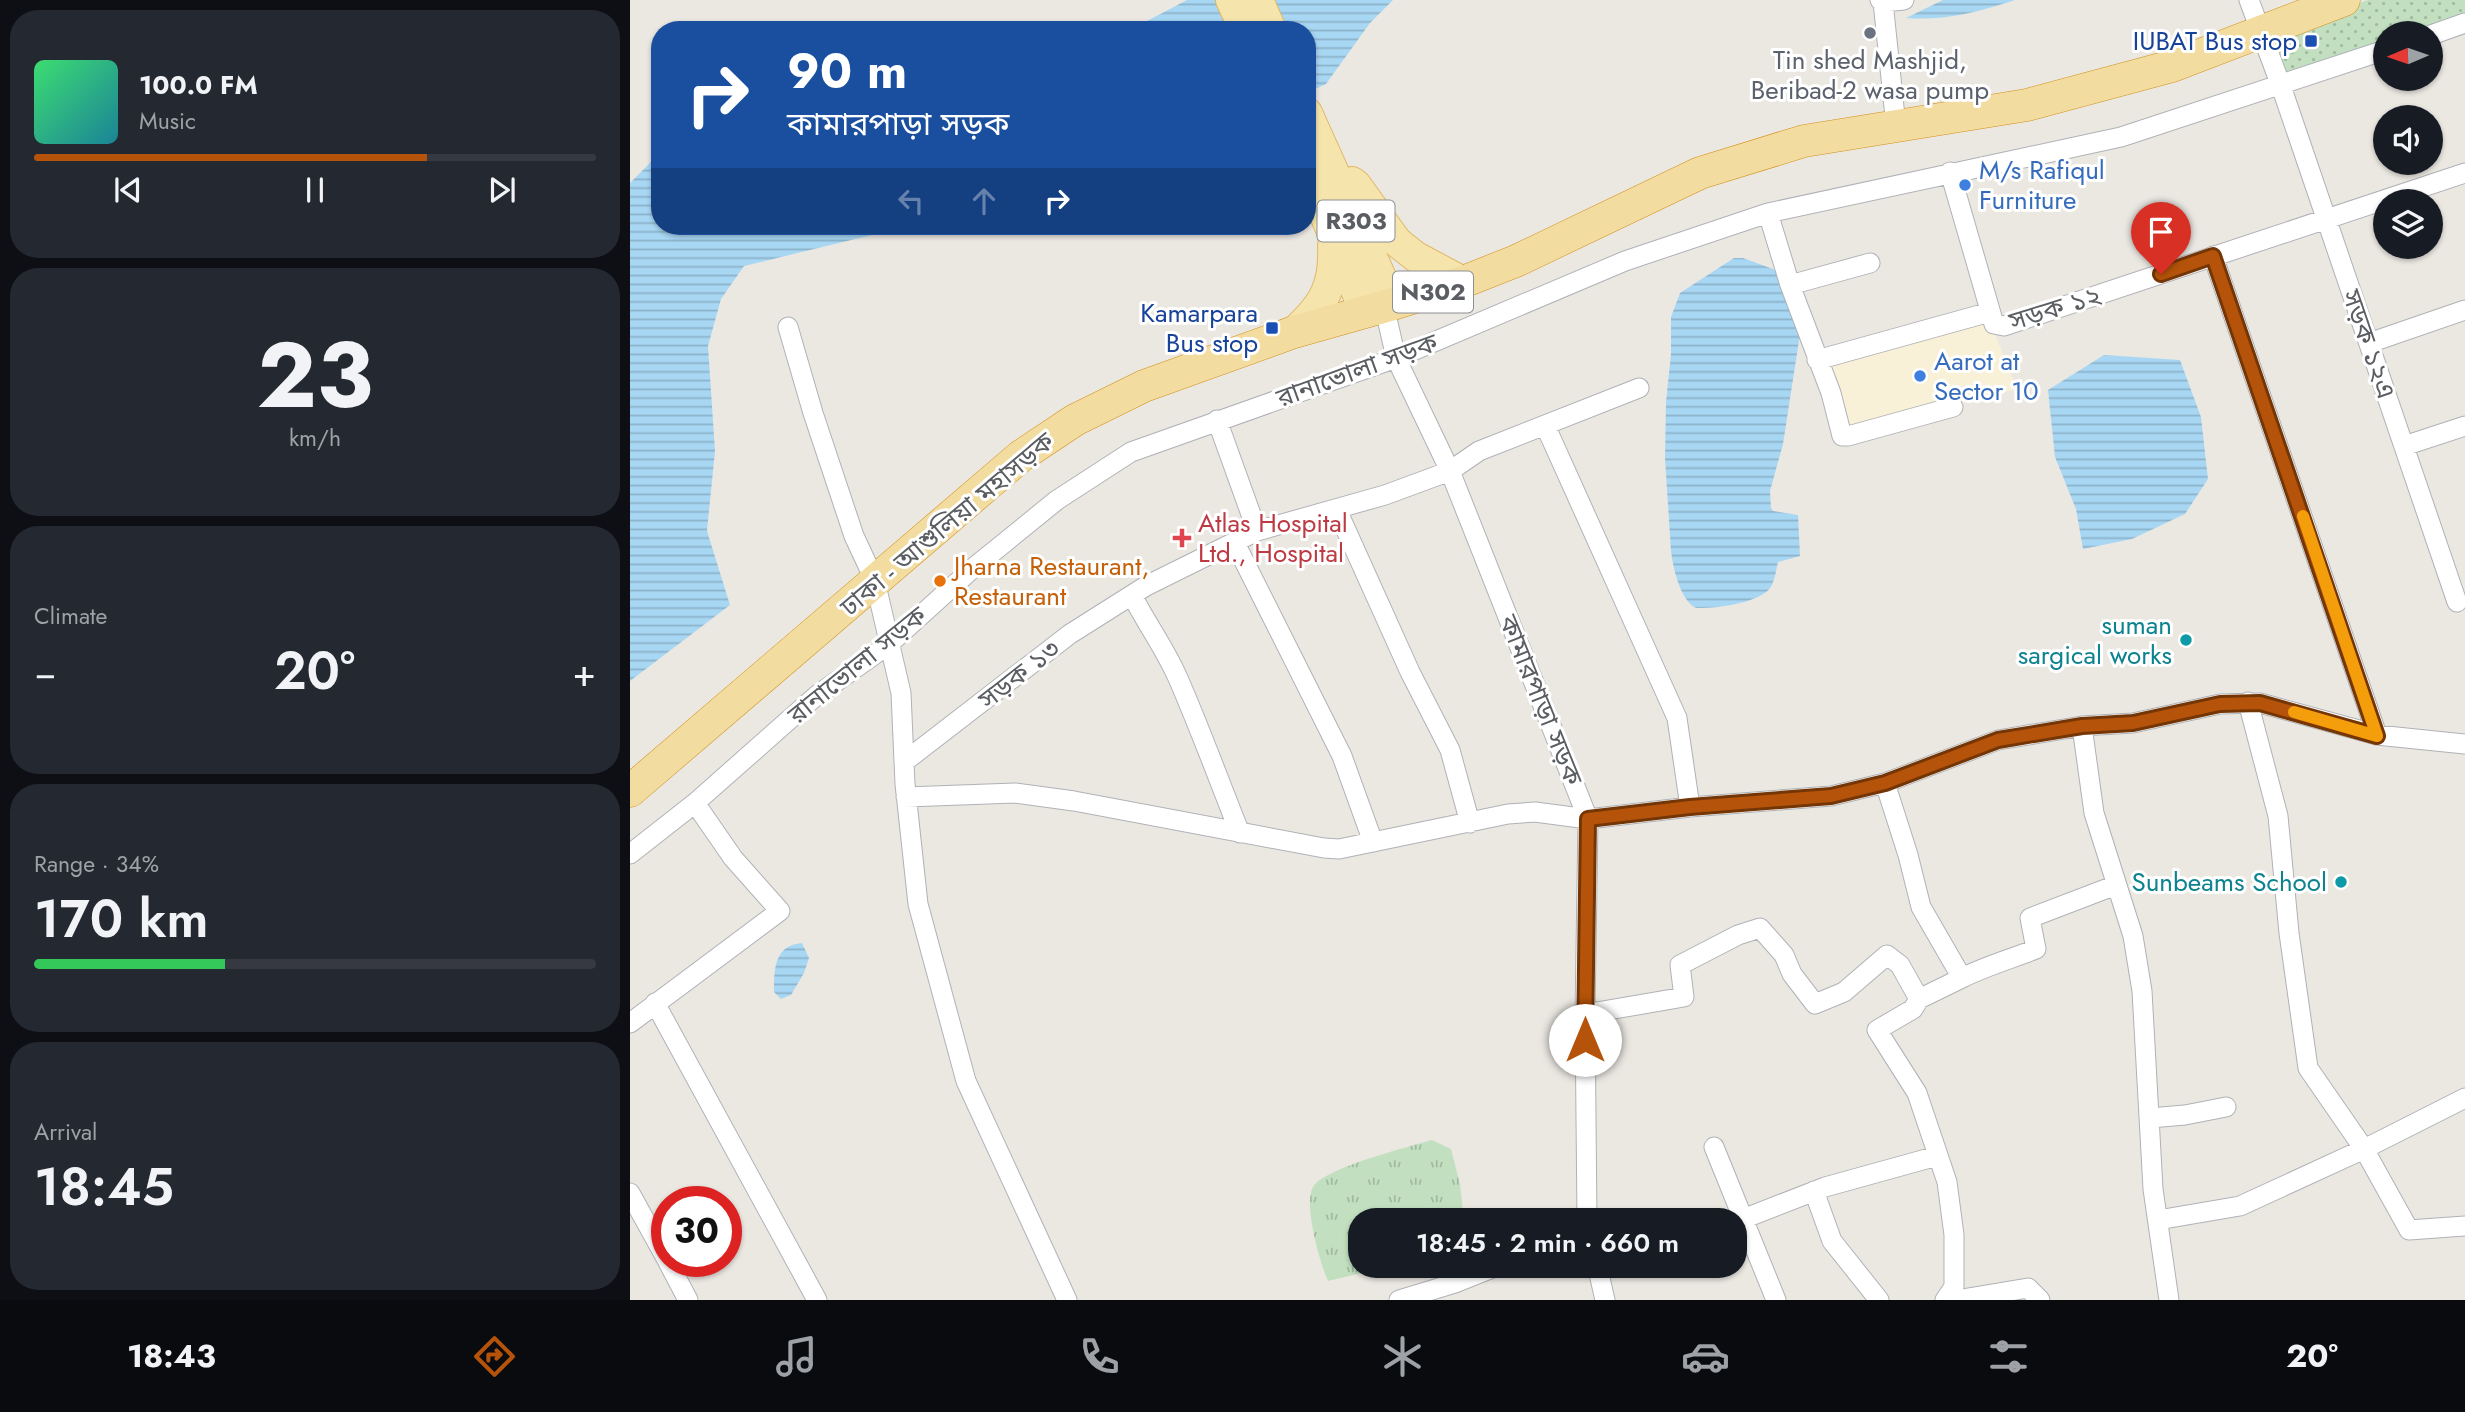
<!DOCTYPE html>
<meta charset="utf-8">
<style>
:root{--surface:#171b24;--page:#242831;--text:#f1f3f6;--muted:#9ea1a6;--line:#363941;--accent:#b45309}
body{margin:0;font-family:Jost,"Noto Sans Bengali",sans-serif;background:var(--page);color:var(--text);height:100vh;display:flex;flex-direction:column;font-size:26px;white-space:nowrap}
*{box-sizing:border-box;margin:0}
p{font-size:23px;color:var(--muted)}
.icon{flex:none;width:38px;height:38px;fill:none;stroke:currentColor;stroke-width:2;stroke-linecap:round;stroke-linejoin:round}
.map{position:relative;flex:1;overflow:hidden}
.details{display:flex;flex-direction:column;gap:10px;padding:10px;background:#0d0f14;width:630px}
.details>*{flex:none}
.hud{position:absolute;left:21px;top:21px;width:665px;height:214px;border-radius:28px;box-shadow:0 2px 5px #0004;background:#1a4fa0;color:#fff;overflow:hidden}
.needle{width:46px;rotate:268deg}
.controls{position:absolute;left:1743px;top:21px;display:grid;gap:14px}
.controls a{display:grid;place-items:center;width:70px;height:70px;border-radius:50%;background:var(--surface);box-shadow:0 2px 5px #0004;font-size:35px}
.speed{position:absolute;left:21px;top:1186px;display:flex;gap:14px;font-size:35px;font-weight:700;text-align:center}
.speed>*{display:grid;place-content:center;width:91px;height:91px;border-radius:50%;background:var(--surface);box-shadow:0 2px 5px #0004;line-height:1}
.speed .limit{border:10px solid #d22;background:#fff;color:#111}
.pin{position:absolute;display:grid;place-items:center;width:60px;height:60px;color:#fff;margin:-72px -30px;border-radius:50% 50% 50% 0;rotate:-45deg;box-shadow:0 0 7px #0007}
.pin .icon{rotate:45deg}
.me{position:absolute;width:77px;margin:-38px;rotate:0deg;stroke-linejoin:round;filter:drop-shadow(0 0 5px #0008)}
.turn{display:flex;align-items:center;gap:24px;height:147px;padding:0 21px;font-size:32px}
.turn .icon{width:91px;height:91px;stroke-width:2.5}
.turn b{display:block;font-size:49px;line-height:60px}
.lanes{display:flex;align-items:center;height:66px;padding:0 21px;background:#0003;justify-content:center;gap:35px;direction:ltr}
.lanes .off{opacity:.35}
.big{font-size:52px;font-weight:600;line-height:1.1}
.details .tile{flex:1;display:flex;flex-direction:column;justify-content:center;gap:10px;min-width:0;padding:0 24px;border-radius:28px;background:var(--page)}
.details .dial{align-items:center;gap:0}
.dial b{font-size:91px;line-height:1}
.song{display:flex;align-items:center;gap:21px}
.cover{width:84px;height:84px;border-radius:10px;background:linear-gradient(135deg,hsl(140 70% 55%),hsl(190 70% 35%))}
.played{height:7px;border-radius:4px;background:linear-gradient(90deg,var(--accent) 70%,var(--line) 70%)}
.keys{display:flex;justify-content:space-around;direction:ltr}
.heat{display:flex;justify-content:space-between;align-items:center;font-size:38px;direction:ltr}
.charge{height:10px;border-radius:5px;background:linear-gradient(90deg,#34c759 34%,var(--line) 0)}
.trip{position:absolute;left:718px;top:1208px;width:399px;height:70px;border-radius:28px;background:var(--surface);box-shadow:0 2px 5px #0004;font-weight:600;line-height:70px;text-align:center}
.menu{display:flex;height:112px;justify-content:space-around;align-items:center;background:#090b0e;color:var(--muted)}
.menu .icon{width:49px;height:49px}
.menu .selected{color:var(--accent)}
.menu b{font-size:32px;color:var(--text)}
main{display:flex;flex:1;min-height:0}
.map>svg:first-child{display:block}
</style>
<main>
<section class="details">
<div class="tile">
<div class="song"><i class="cover"></i><div><b>100.0 FM</b><p>Music</p></div></div>
<div class="played"></div>
<div class="keys"><svg class="icon" aria-label="previous" viewBox="0 0 24 24"><path d="M18 5L8 12l10 7zM5 5v14"/></svg><svg class="icon" aria-label="pause" viewBox="0 0 24 24"><path d="M8 5v14M16 5v14"/></svg><svg class="icon" aria-label="next" viewBox="0 0 24 24"><path d="M6 5l10 7-10 7zM19 5v14"/></svg></div>
</div>
<div class="tile dial"><b>23</b><p>km/h</p></div>
<div class="tile"><p>Climate</p>
<div class="heat"><a>−</a><b class="big">20°</b><a>+</a></div>
</div>
<div class="tile"><p>Range · 34%</p><b class="big">170 km</b><div class="charge"></div></div>
<div class="tile"><p>Arrival</p><b class="big">18:45</b></div>
</section>
<div class="map">
<svg width="1835" height="1300" viewBox="0 0 1835 1300">
<defs>
<pattern id="grass-dots" width="8" height="8" patternUnits="userSpaceOnUse" patternTransform="scale(1.75)"><rect width="8" height="8" fill="#c2e0c0"/><path d="M2 2h.1M6 6h.1" fill="none" stroke="#a1b99f" stroke-width="1.8" stroke-linecap="round"/></pattern>
<pattern id="park-tufts" width="24" height="20" patternUnits="userSpaceOnUse" patternTransform="scale(1.75)"><rect width="24" height="20" fill="#c2e0c0"/><path d="M3 7l-1-3M5 7V3M7 7l1-3M15 17l-1-3M17 17v-4M19 17l1-3" fill="none" stroke="#a1b99f"/></pattern>
<pattern id="water-rules" width="6" height="5" patternUnits="userSpaceOnUse" patternTransform="scale(1.75)"><rect width="6" height="5" fill="#a8d7f4"/><path d="M0 2.5h6" fill="none" stroke="#8cb2c9"/></pattern>
</defs>
<rect width="100%" height="100%" fill="#ebe8e2"/>
<path fill="#f9f0d8" d="M 1358,316 L 1387,389 L 1217,432 L 1194,364 Z"/>
<path fill="url(#grass-dots)" d="M 1738,0 L 1835,0 L 1835,15 L 1781,33 L 1755,33 L 1755,42 L 1657,76 L 1644,33 Z"/>
<path fill="url(#park-tufts)" d="M 802,1140 L 821,1149 L 830,1184 L 834,1220 L 730,1220 L 730,1265 L 766,1265 L 698,1281 C 690,1263 673,1204 683,1187 C 694,1168 778,1147 802,1140 Z"/>
<path fill="url(#water-rules)" d="M 557,0 L 763,0 L 740,23 L 696,84 L 677,93 L 677,30 L 500,30 Z
M 1313,0 L 1385,0 C 1349,12 1314,21 1276,18 Z
M 30,153 L 30,226 L 279,226 L 114,266 L 91,299 L 78,346 L 85,451 L 77,531 L 100,605 L 0,681 L 0,183 Z
M 1104,258 L 1113,258 L 1143,269 L 1158,283 L 1170,334 L 1153,444 L 1140,491 L 1141,508 L 1143,511 L 1168,515 L 1170,556 L 1148,562 C 1146,570 1145,581 1140,588 C 1130,603 1083,609 1066,608 C 1050,600 1043,567 1041,551 L 1035,458 L 1036,402 L 1041,354 L 1041,317 L 1050,293 Z
M 1474,355 L 1550,360 L 1571,417 L 1578,479 L 1555,514 L 1502,539 L 1453,549 L 1446,509 L 1425,457 L 1418,390 Z
M 172,943 L 179,958 L 174,973 L 161,995 L 151,999 L 144,992 C 144,970 144,945 172,943 Z"/>
<g fill="none" stroke-linecap="round" stroke-linejoin="round">
<g stroke="#afb2b6" stroke-width="21">
<path id="minor" d="M 1250,0 L 1253,2 L 1274,0
M 1619,0 L 1651,86 L 1827,602
M 1253,2 L 1266,126
M 1801,35 L 1835,23
M 1320,172 L 1364,324 L 1374,326 L 1835,173
M 1138,213 L 1160,285 L 1201,393 L 1212,436 L 1218,436 L 1323,407
M 1583,256 L 1747,735
M 1160,285 L 1240,263
M 753,301 L 766,358 L 820,471 L 958,819 L 955,1014 L 957,1220
M 158,327 L 183,413 L 224,536 L 245,581 L 271,693 L 275,784 L 288,904 L 336,1081 L 437,1300
M 1739,343 L 1835,310
M 1187,360 L 1360,312
M 587,420 L 627,531
M 915,425 L 1047,718 L 1060,807
M 1774,446 L 1835,426
M 707,510 L 780,672 L 820,750 L 840,823
M 605,543 L 712,756 L 743,842
M 502,595 C 516,623 534,647 547,676 C 570,728 589,781 610,833
M 1618,702 L 1648,816 L 1659,933 L 1678,1068 L 1734,1149 L 1779,1230 L 1835,1226
M 1452,726 L 1464,813 L 1503,936 L 1512,991 L 1523,1189 L 1539,1300
M 274,762 L 440,634 L 516,586 L 627,531 L 755,495 L 820,471 L 849,451 L 1009,388
M 1255,783 L 1278,855 L 1291,907 L 1332,978 C 1356,966 1381,959 1406,949 L 1400,918 L 1486,885
M 276,797 L 385,793 L 444,801 L 694,848 L 709,849 L 878,814 L 905,812 L 958,819 L 1060,807 L 1201,796 L 1255,783 L 1368,740 L 1452,726 L 1503,723 L 1590,704 L 1630,703 L 1747,735 L 1835,744
M 0,854 L 65,803 L 186,696 L 258,645 L 342,569 L 427,500 L 501,452 L 766,358 L 995,261 L 1138,213 L 1491,137 L 1755,50
M 1289,999 L 1283,1009 L 1247,1030 L 1287,1093 L 1317,1182 L 1324,1235 L 1324,1287 L 1315,1300
M 25,1003 L 187,1300
M 955,1014 L 1054,997 L 1050,965 L 1108,935 L 1130,928 L 1154,955 L 1162,974 L 1185,1004 L 1214,992 L 1257,955 L 1270,965 L 1289,999 L 1332,978
M 0,1023 L 150,911 L 103,858 L 65,803
M 1520,1118 L 1555,1115 L 1596,1107
M 1084,1147 L 1146,1300
M 1184,1191 L 1202,1241 L 1249,1300
M 0,1193 L 37,1260
M 1113,1219 L 1195,1187 L 1307,1156
M 1528,1220 L 1610,1206 L 1734,1149 L 1835,1098
M 38,1262 L 58,1300
M 967,1265 L 975,1300
M 769,1300 L 825,1283 L 870,1265
M 1326,1300 L 1398,1288 L 1410,1300"/>
</g>
<g stroke="#e0b765" stroke-width="32">
<path id="primary" d="M 601,0 L 615,30
M 628,0 L 641,30
M 677,113 L 763,304
M 677,171 L 735,312
M 722,182 L 726,185 L 767,242 L 786,257 L 833,282
M 664,332 C 694,305 705,286 703,245"/>
</g>
<g stroke="#d38f1a" stroke-width="33">
<path id="trunk" d="M 0,791 L 391,456 L 445,420 L 514,386 L 664,332 L 763,304 L 833,282 L 886,261 L 1070,173 L 1174,141 L 1397,105 L 1542,66 L 1714,0"/>
</g>
<use href="#minor" stroke="#fff" stroke-width="19"/>
<use href="#primary" stroke="#f5e5ad" stroke-width="30"/>
<use href="#trunk" stroke="#f2dca0" stroke-width="32"/>
</g>
<g fill="none" stroke-linecap="round" stroke-linejoin="round">
<g stroke="#753606" stroke-width="18">
<path id="route" d="M 955,1040 L 958,819 L 1060,807 L 1201,796 L 1255,783 L 1368,740 L 1452,726 L 1503,723 L 1590,704 L 1630,703 L 1747,736 L 1583,256 L 1531,274"/>
</g>
<use href="#route" stroke="#b45309" stroke-width="12"/>
<path stroke="#f59e0b" stroke-width="12" d="M 1664,712 L 1747,736 L 1673,516"/>
</g>
<circle fill="#6b7280" stroke="#fff" stroke-width="2.5" cx="1240" cy="33" r="7"/>
<g fill="#1a4fb4" stroke="#fff" stroke-width="2.5">
<rect x="1674" y="34" width="14" height="14" rx="3.5"/>
<rect x="635" y="321" width="14" height="14" rx="3.5"/>
</g>
<g fill="#3f7fe0" stroke="#fff" stroke-width="2.5">
<circle cx="1335" cy="185" r="7"/>
<circle cx="1290" cy="376" r="7"/>
</g>
<path fill="#e0444e" stroke="#fff" stroke-width="2.5" d="M548.5 527.5h7v7h7v7h-7v7h-7v-7h-7v-7h7z"/>
<circle fill="#e8710a" stroke="#fff" stroke-width="2.5" cx="310" cy="581" r="7"/>
<g fill="#0f9aa8" stroke="#fff" stroke-width="2.5">
<circle cx="1556" cy="640" r="7"/>
<circle cx="1711" cy="882" r="7"/>
</g>
<g text-anchor="middle" stroke-width="6" stroke-linejoin="round" paint-order="stroke">
<g fill="#fff" stroke="#8c8e90" stroke-width="2">
<rect x="687.5" y="200.5" width="77" height="41" rx="5"/>
<rect x="763" y="271.5" width="80" height="41" rx="5"/>
</g>
<g font-size="24" font-weight="bold" fill="#5a5d61">
<text x="726" y="229">R303</text>
<text x="803" y="300">N302</text>
</g>
<g font-size="26" fill="#164399" stroke="#fff" text-anchor="end">
<text x="1667" y="50">IUBAT Bus stop</text>
<text x="628" y="322">Kamarpara<tspan x="628" dy="30">Bus stop</tspan></text>
</g>
<g font-size="26" fill="#5b616d" stroke="#fff">
<text x="1240" y="69">Tin shed Mashjid,<tspan x="1240" dy="30">Beribad-2 wasa pump</tspan></text>
</g>
<g font-size="26" fill="#366cbe" stroke="#fff" text-anchor="start">
<text x="1349" y="179">M/s Rafiqul<tspan x="1349" dy="30">Furniture</tspan></text>
<text x="1304" y="370">Aarot at<tspan x="1304" dy="30">Sector 10</tspan></text>
</g>
<g font-size="26" fill="#5a5d61" stroke="#fff">
<text transform="translate(1425 308) rotate(-17)" y="9">সড়ক ১২</text>
<text transform="translate(1739 344) rotate(71)" y="9">সড়ক ১২এ</text>
<text transform="translate(727 370) rotate(-20)" y="9">রানাভোলা সড়ক</text>
<text transform="translate(317 524) rotate(-40)" y="9">ঢাকা - আশুলিয়া মহাসড়ক</text>
<text transform="translate(227 665) rotate(-39)" y="9">রানাভোলা সড়ক</text>
<text transform="translate(389 674) rotate(-38)" y="9">সড়ক ১৩</text>
<text transform="translate(911 700) rotate(68)" y="9">কামারপাড়া সড়ক</text>
</g>
<g font-size="26" fill="#be3a42" stroke="#fff" text-anchor="start">
<text x="568" y="532">Atlas Hospital<tspan x="568" dy="30">Ltd., Hospital</tspan></text>
</g>
<g font-size="26" fill="#c56008" stroke="#fff" text-anchor="start">
<text x="324" y="575">Jharna Restaurant,<tspan x="324" dy="30">Restaurant</tspan></text>
</g>
<g font-size="26" fill="#0d838f" stroke="#fff" text-anchor="end">
<text x="1542" y="634">suman<tspan x="1542" dy="30">sargical works</tspan></text>
<text x="1697" y="891">Sunbeams School</text>
</g>
</g>
</svg>
<div class="controls">
<a><svg class="needle" viewBox="-14 -14 28 28"><path d="M0-13l5 13h-10z" fill="#e53935"/><path d="M0 13l5-13h-10z" fill="#9ea1a6"/></svg></a>
<a><svg class="icon" aria-label="sound" viewBox="0 0 24 24"><path d="M4 9h4l5-4v14l-5-4H4zM17 9q2 3 0 6"/></svg></a>
<a><svg class="icon" aria-label="layers" viewBox="0 0 24 24"><path d="M12 4l9 5-9 5-9-5zM3 14l9 5 9-5"/></svg></a>
</div>
<div class="speed"><div class="limit">30</div></div>
<div class="pin" style="left:1531px;top:274px;background:#d93025"><svg class="icon" aria-label="arrive" viewBox="0 0 24 24"><path d="M6 21V4h12l-3 4 3 4H6"/></svg></div>
<svg class="me" style="left:955px;top:1040px" viewBox="-20 -20 40 40"><circle r="19" fill="#fff"/><path d="M0-13L10 11 0 6-10 11z" fill="#b45309"/></svg>
<div class="trip">18:45 · 2 min · 660 m</div>
<div class="hud">
<div class="turn"><svg class="icon" aria-label="right" viewBox="0 0 24 24"><path d="M7 20v-9h11M14 6l5 5-5 5"/></svg><div><b>90 m</b>কামারপাড়া সড়ক</div></div>
<div class="lanes"><svg class="icon off" aria-label="left" viewBox="0 0 24 24"><path d="M17 20v-9H6M10 6l-5 5 5 5"/></svg><svg class="icon off" aria-label="ahead" viewBox="0 0 24 24"><path d="M12 20V5M6 11l6-6 6 6"/></svg><svg class="icon" aria-label="right" viewBox="0 0 24 24"><path d="M7 20v-9h11M14 6l5 5-5 5"/></svg></div>
</div>
</div>
</main>
<nav class="menu">
<b>18:43</b>
<svg class="icon selected" aria-label="directions" viewBox="0 0 24 24"><path d="M12 3l9 9-9 9-9-9zM9 14v-3h6M13 9l2 2-2 2"/></svg>
<svg class="icon" aria-label="music" viewBox="0 0 24 24"><path d="M9 18V5l10-2v13"/><circle cx="6" cy="18" r="3"/><circle cx="16" cy="16" r="3"/></svg>
<svg class="icon" aria-label="phone" viewBox="0 0 24 24"><path d="M5 4h4l2 5-3 2q2 4 5 5l2-3 5 2v4C11 20 4 13 5 4z"/></svg>
<svg class="icon" aria-label="climate" viewBox="0 0 24 24"><path d="M12 3v18M4 7l16 10M4 17L20 7"/></svg>
<svg class="icon" aria-label="car" viewBox="0 0 24 24"><path d="M5 17H2v-5l4-1 3-4h7l3 4 3 1v5h-3M9 17h6M6 11h13"/><circle cx="7" cy="17" r="2"/><circle cx="17" cy="17" r="2"/></svg>
<svg class="icon" aria-label="filters" viewBox="0 0 24 24"><path d="M4 7h16M4 17h16"/><circle cx="9" cy="7" r="2"/><circle cx="15" cy="17" r="2"/></svg>
<b>20°</b>
</nav>
